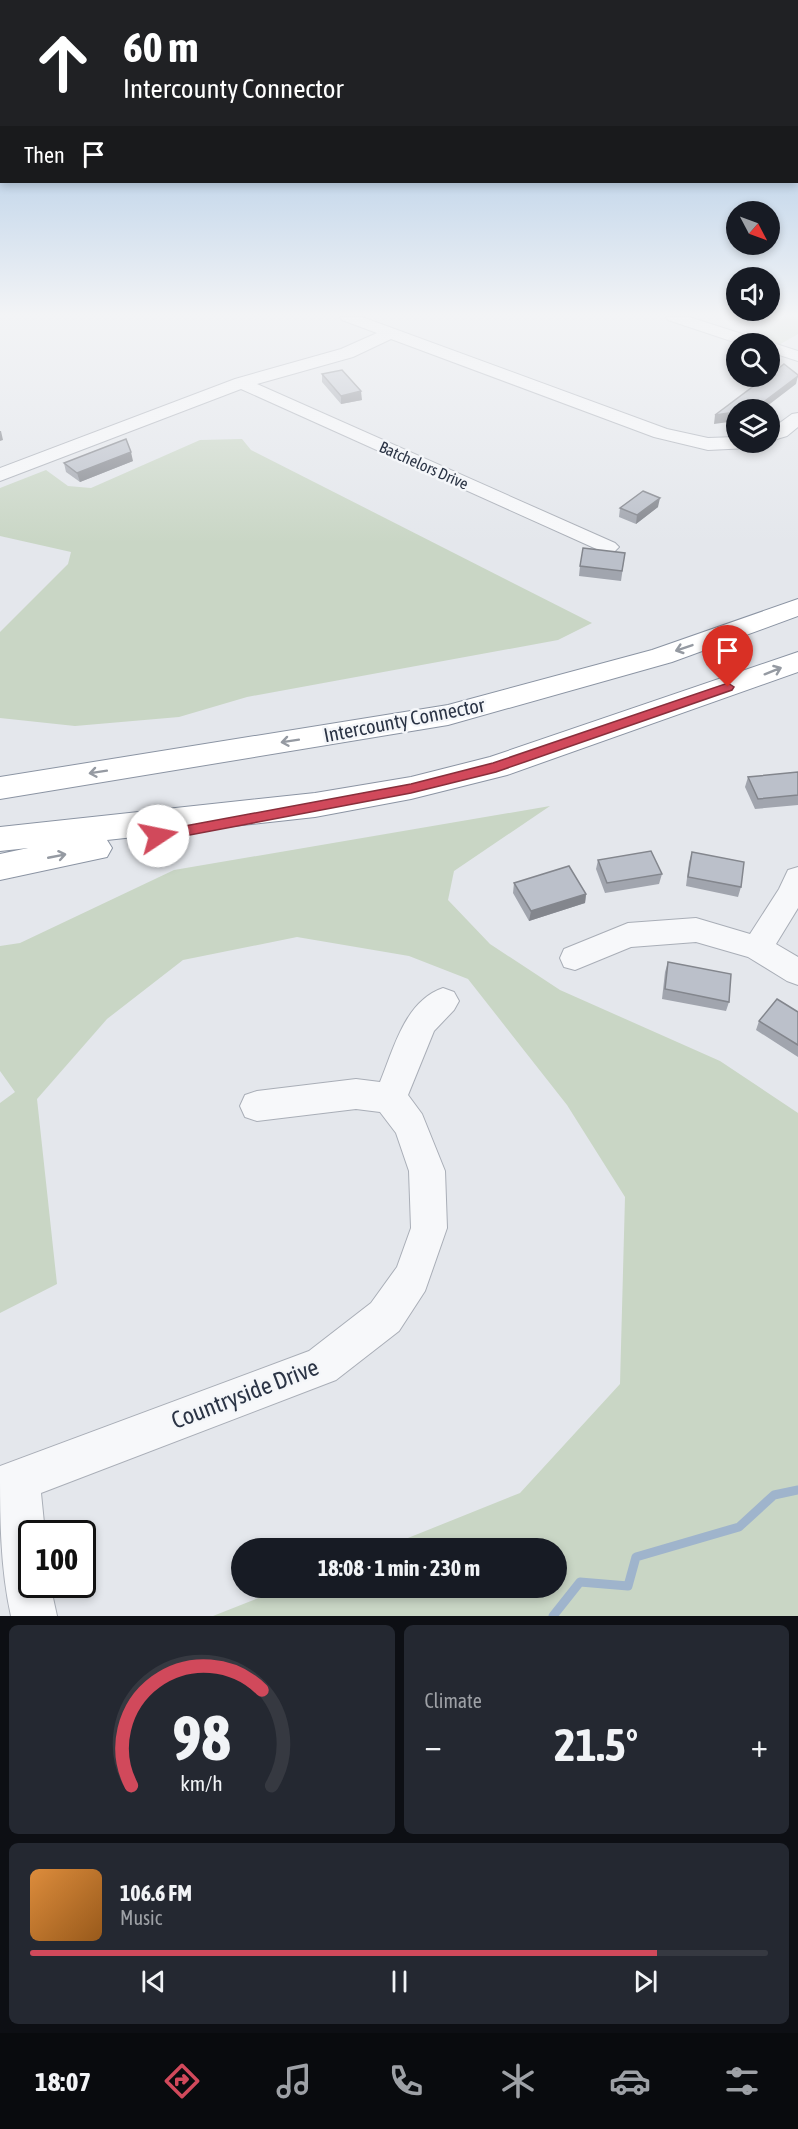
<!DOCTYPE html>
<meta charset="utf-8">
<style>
:root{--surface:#171b24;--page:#242831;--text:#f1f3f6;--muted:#9ea1a6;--line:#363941;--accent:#d1495b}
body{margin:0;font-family:"Asap Condensed",sans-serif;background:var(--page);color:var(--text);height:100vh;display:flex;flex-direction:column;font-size:22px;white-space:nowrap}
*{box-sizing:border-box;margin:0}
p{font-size:20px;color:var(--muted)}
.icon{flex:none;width:33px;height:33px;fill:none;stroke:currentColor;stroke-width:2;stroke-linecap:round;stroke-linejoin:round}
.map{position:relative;height:1616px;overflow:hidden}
.panel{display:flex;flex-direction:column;gap:9px;padding:9px;background:#0d0f14;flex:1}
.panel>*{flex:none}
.banner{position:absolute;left:0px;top:0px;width:798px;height:183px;box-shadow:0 3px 9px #0003;background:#202124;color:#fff;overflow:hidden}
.needle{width:39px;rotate:131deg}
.buttons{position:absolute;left:726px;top:201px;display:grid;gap:12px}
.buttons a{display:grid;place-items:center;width:54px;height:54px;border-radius:50%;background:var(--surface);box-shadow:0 3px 9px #0003;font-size:30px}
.speed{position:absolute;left:18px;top:1520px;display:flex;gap:12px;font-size:30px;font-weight:700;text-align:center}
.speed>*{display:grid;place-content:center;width:78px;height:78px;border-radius:50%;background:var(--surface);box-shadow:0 3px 9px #0003;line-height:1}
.speed .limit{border:3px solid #111;border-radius:9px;background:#fff;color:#111}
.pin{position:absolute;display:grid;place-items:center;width:51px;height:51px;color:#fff;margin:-62px -26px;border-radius:50% 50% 50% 0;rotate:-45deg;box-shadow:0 0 6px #0007}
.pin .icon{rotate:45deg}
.me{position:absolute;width:66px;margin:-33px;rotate:79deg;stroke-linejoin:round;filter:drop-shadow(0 0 4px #0008)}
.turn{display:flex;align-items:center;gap:21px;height:126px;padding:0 24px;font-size:27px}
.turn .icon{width:78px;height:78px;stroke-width:2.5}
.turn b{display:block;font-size:42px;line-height:51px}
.then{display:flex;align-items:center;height:57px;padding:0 24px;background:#0003;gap:12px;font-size:22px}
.big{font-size:45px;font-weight:700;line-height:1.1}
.panel .card{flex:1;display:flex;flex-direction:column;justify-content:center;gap:9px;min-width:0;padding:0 21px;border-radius:9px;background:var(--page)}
.panel .dial{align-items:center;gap:0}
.dial svg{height:156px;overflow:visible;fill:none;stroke:var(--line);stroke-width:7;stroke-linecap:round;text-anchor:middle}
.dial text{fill:var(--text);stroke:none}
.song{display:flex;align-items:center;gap:18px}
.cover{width:72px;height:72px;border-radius:9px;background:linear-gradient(135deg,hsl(30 70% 55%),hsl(30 70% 35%))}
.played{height:6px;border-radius:3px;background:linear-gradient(90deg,var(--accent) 85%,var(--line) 85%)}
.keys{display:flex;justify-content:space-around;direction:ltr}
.heat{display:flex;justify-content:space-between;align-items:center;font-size:33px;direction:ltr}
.panel .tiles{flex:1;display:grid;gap:9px;grid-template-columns:1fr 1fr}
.card:last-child{grid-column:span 2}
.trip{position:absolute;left:231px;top:1538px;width:336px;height:60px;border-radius:30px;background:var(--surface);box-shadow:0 3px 9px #0003;font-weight:700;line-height:60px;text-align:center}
.dock{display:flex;height:96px;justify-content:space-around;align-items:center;background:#090b0e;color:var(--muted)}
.dock .icon{width:42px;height:42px}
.dock .current{color:var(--accent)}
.dock b{font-size:27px;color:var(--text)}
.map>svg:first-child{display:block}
</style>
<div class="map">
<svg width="798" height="1616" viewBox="0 0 798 1616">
<rect width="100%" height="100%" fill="#e4e7ec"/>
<path fill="#c9d6c5" d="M 763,317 L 798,317 L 798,334 L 777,346 L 757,339 Z
M 242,439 L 251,450 L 592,623 L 558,640 L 247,697 L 179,717 L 75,726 L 0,718 L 0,632 L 68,564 L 71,552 L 0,536 L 0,488 L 46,470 L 68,486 L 91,488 L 200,440 Z
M 550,806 L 454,871 L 448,900 L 490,944 L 560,990 L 720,1061 L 798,1113 L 798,1616 L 213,1616 L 286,1587 L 556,1587 L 556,1548 L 383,1548 L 520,1493 L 620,1384 L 625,1197 L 567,1105 L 468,979 L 409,956 L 297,937 L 183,960 L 107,1019 L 37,1099 L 57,1284 L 0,1313 L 0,1103 L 15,1092 L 0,1071 L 0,946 L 20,943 L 174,870 Z"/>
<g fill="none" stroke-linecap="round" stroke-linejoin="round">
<path stroke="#9fb4cc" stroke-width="9" d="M 553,1616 L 580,1582 L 628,1586 L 636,1557 L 739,1527 L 774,1495 L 798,1490"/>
<g stroke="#a9aeb7" stroke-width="2">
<path id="minor" d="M 340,317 L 362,317 L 667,429 L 708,438 L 736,437 L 736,442 L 758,442 L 756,446 L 749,448 L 708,450 L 654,437 L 391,339 L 353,357 L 257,384 L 615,543 L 619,547 L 615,551 L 608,553 L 601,551 L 241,389 L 0,481 L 0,468 L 235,379 L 341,349 L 377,333 L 342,320 Z
M 666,317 L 689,317 L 764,341 L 766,343 L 770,342 L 798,351 L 798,361 L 770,352 L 770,344 L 740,344 L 668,320 Z
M 798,413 L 798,427 L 787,436 L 770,441 L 770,430 L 792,414 Z
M 798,867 L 798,908 L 776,944 L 798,957 L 798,985 L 787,981 L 748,957 L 696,942 L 631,947 L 575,970 L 564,967 L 560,958 L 564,949 L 628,923 L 696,918 L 750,934 L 779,889 L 788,870 Z
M 443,988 L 454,992 L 459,1001 L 454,1010 L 434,1031 L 408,1095 L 422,1114 L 445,1171 L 447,1228 L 425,1291 L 399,1331 L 336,1380 L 41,1493 L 45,1533 L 32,1533 L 32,1584 L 50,1584 L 57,1616 L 11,1616 C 0,1567 0,1516 0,1466 L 309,1351 L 371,1303 L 397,1267 L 411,1228 L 409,1171 L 396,1133 L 380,1112 L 356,1109 L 257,1121 L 245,1117 L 240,1106 L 245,1095 L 257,1091 L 356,1079 L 380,1082 C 394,1048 405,1001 443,988 Z"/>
</g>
<g stroke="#8b94a3" stroke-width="2">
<path id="highway" d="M 798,599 L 798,616 L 672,662 L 448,725 L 0,799 L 0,777 L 448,705 L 652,650 Z
M 798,652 L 798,672 L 507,775 L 411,799 L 315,817 L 107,840 L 112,848 L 107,857 L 0,880 L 0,854 L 28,848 L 0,851 L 0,827 L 315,793 L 411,777 L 490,757 Z"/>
</g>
<use href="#minor" fill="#f7f8fa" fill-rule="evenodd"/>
<use href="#highway" fill="#fff" fill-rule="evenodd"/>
</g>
<path fill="#a1a5ae" d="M 322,374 L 362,400 L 341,404 L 322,382 Z
M 133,461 L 80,482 L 66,472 L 64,463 Z
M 658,507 L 636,524 L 619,517 L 620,508 Z
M 625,553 L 621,581 L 579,576 L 580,566 Z
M 798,772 L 798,805 L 755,809 L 745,787 L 748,777 Z
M 692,852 L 741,887 L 738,897 L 686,886 L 689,862 Z
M 598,860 L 662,874 L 659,884 L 605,893 L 596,869 Z
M 514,883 L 586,894 L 585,903 L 529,921 L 513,893 Z
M 668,962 L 729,1002 L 726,1011 L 662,999 L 665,972 Z
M 798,1012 L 798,1057 L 756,1030 L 759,1021 Z"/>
<path fill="#83868d" d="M 798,376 L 796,384 L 762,410 L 753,410 Z
M 361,391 L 362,400 L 341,404 L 341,396 Z
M 736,412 L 736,421 L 714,424 L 715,415 Z
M 0,431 L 1,431 L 3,440 L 0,441 Z
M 131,452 L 133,461 L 80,482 L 77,473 Z
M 660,498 L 658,507 L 636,524 L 637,515 Z
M 586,894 L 585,903 L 529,921 L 531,911 Z"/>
<path fill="#bbc0ca" stroke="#83868d" stroke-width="1.5" d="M 784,364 L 798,375 L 798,376 L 753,410 L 736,410 L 736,412 L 715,415 L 767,376 L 770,376 L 770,375 Z
M 342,370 L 361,391 L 341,396 L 322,374 Z
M 126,439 L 131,452 L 77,473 L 64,463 Z
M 643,491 L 660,498 L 637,515 L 620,508 Z
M 583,548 L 625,553 L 622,571 L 580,566 Z
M 798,772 L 798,795 L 758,799 L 748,777 Z
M 651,851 L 662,874 L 607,883 L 598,860 Z
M 692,852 L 744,862 L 741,887 L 688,877 Z
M 569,866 L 586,894 L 531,911 L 514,883 Z
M 668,962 L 731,974 L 729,1002 L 665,989 Z
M 777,999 L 798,1012 L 798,1045 L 759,1021 Z"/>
<defs><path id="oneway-shaft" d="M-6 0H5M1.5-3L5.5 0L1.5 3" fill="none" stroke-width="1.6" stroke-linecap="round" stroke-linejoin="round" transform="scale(1.5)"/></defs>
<g stroke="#959aa2">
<use href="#oneway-shaft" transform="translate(684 648) rotate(161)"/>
<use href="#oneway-shaft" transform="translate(773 671) rotate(-22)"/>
<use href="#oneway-shaft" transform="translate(290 741) rotate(171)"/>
<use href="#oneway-shaft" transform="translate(98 772) rotate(171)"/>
<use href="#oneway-shaft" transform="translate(57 856) rotate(-11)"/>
</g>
<linearGradient id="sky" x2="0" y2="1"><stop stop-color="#8bb4dd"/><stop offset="0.58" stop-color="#f3f4f6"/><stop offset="1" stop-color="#f3f4f6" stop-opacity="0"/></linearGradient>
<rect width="798" height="543" fill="url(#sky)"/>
<path fill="#d1495b" stroke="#882f3b" stroke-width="1.5" d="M 728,683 L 734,687 L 732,690 L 496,772 L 411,793 L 158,841 L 151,836 L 158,831 L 411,784 L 493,763 Z"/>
<g text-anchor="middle" stroke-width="5" stroke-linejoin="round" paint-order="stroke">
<g font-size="16" fill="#2b3445" stroke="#f4f6f9">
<text transform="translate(424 465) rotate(24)" y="6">Batchelors Drive</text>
</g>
<g font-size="20" fill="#2b3445" stroke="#f4f6f9">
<text transform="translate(404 720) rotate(-11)" y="7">Intercounty Connector</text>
</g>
<g font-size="24" fill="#2b3445" stroke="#f4f6f9">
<text transform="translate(245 1394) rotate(-21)" y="8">Countryside Drive</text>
</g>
</g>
</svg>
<div class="buttons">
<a><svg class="needle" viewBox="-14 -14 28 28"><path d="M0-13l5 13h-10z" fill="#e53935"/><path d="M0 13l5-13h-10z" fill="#9ea1a6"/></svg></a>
<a><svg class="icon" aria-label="sound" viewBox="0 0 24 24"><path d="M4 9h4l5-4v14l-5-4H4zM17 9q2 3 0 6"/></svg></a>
<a><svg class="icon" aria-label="search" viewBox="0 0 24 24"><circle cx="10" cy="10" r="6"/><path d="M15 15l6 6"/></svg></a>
<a><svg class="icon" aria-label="layers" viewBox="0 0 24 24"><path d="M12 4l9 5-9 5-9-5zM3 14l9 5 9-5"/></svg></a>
</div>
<div class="speed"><div class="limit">100</div></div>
<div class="pin" style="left:728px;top:687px;background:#d93025"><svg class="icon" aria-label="arrive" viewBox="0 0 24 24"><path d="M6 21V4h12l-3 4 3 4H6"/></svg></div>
<svg class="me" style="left:158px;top:836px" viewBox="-20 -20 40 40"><circle r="19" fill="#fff"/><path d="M0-13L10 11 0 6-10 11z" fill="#d1495b"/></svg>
<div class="trip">18:08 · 1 min · 230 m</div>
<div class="banner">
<div class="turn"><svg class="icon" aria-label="ahead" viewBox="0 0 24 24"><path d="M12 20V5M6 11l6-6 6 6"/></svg><div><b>60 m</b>Intercounty Connector</div></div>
<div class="then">Then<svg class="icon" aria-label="arrive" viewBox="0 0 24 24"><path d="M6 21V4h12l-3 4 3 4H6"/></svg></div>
</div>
</div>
<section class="panel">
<div class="tiles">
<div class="card dial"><svg viewBox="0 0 100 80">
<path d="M14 69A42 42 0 1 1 86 69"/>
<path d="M14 69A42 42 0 0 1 81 20" stroke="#d1495b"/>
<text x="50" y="56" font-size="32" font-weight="700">98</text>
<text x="50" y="72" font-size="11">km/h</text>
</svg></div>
<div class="card"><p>Climate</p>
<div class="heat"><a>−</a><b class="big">21.5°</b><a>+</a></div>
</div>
<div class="card">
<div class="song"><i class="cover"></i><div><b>106.6 FM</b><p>Music</p></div></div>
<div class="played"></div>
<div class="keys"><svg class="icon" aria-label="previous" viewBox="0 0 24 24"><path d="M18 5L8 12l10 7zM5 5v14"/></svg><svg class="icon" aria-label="pause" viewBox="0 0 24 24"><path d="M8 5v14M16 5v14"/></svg><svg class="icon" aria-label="next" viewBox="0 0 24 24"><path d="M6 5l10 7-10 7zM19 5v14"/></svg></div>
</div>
</div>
</section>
<nav class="dock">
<b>18:07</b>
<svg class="icon current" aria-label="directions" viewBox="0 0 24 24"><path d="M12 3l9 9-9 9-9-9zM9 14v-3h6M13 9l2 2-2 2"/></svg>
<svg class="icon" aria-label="music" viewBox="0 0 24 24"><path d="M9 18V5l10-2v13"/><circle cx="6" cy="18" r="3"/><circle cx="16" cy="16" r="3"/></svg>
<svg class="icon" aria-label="phone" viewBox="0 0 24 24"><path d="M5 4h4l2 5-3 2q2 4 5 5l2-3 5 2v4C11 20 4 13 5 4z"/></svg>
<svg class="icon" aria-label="climate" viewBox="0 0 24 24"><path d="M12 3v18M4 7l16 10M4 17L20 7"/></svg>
<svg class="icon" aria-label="car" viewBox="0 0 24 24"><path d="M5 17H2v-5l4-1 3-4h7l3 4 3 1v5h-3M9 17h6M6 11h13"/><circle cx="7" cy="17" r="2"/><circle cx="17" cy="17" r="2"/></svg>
<svg class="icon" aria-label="filters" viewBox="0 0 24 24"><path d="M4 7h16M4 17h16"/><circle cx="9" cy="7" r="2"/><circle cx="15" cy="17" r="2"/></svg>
</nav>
